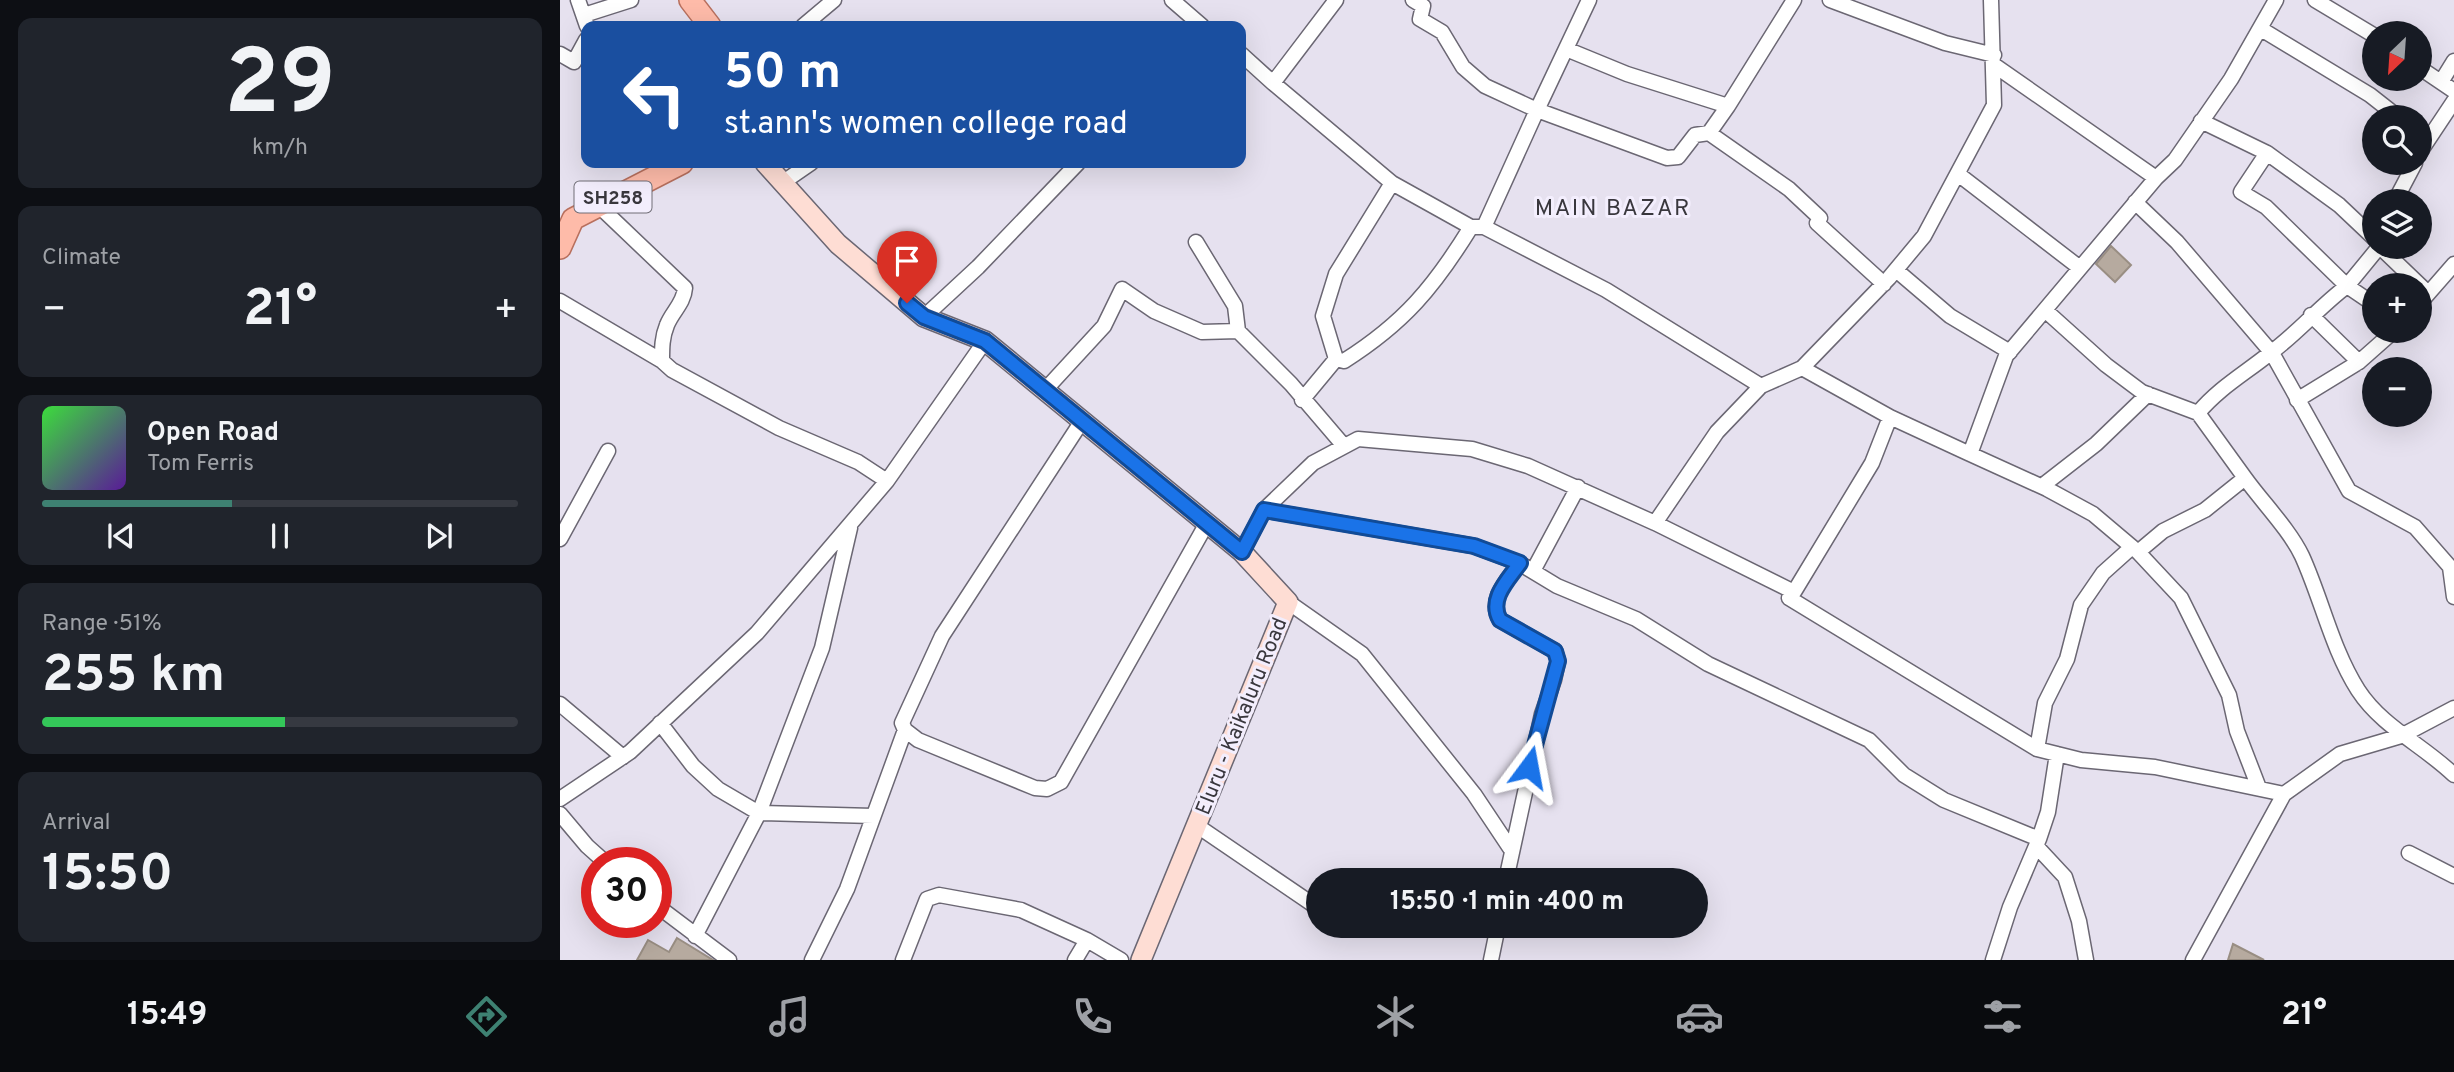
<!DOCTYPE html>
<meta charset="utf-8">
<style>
:root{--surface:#171b24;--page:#20242c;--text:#f1f3f6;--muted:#9ea1a6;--line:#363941;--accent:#3e8172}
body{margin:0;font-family:Overpass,sans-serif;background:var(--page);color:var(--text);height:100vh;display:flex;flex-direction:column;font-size:26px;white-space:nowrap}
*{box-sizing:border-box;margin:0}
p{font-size:23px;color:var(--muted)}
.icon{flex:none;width:38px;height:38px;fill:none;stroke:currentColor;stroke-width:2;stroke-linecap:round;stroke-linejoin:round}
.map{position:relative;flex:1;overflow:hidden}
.panel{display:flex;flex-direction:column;gap:18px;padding:18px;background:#0d0f14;width:560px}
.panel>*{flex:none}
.hud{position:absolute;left:21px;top:21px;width:665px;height:147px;border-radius:14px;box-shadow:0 7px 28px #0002;background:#1a4fa0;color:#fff;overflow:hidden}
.needle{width:46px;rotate:205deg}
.controls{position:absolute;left:1802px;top:21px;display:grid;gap:14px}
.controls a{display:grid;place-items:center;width:70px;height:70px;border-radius:50%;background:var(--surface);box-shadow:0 7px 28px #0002;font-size:35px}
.speed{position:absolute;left:21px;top:847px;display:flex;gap:14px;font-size:35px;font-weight:700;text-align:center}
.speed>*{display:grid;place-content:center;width:91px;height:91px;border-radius:50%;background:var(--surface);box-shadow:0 7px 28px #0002;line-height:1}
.speed .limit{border:10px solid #d22;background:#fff;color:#111}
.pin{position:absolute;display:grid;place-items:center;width:60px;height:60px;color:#fff;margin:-72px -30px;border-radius:50% 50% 50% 0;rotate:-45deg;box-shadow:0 0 7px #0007}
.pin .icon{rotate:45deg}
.me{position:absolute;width:77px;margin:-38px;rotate:13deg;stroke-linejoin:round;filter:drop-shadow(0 0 5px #0008)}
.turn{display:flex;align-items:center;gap:24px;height:147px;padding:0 28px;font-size:32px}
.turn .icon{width:91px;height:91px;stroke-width:2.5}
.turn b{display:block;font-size:49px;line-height:60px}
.big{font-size:52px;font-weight:700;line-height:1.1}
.panel .card{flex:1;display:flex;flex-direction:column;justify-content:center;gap:10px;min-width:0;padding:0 24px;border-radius:14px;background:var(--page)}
.panel .dial{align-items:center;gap:0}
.dial b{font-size:91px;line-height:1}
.song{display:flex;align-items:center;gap:21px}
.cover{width:84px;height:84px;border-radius:10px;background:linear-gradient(135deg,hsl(120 70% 55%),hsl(270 70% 35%))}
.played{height:7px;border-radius:4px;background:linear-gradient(90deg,var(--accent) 40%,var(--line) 40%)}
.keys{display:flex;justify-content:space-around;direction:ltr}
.heat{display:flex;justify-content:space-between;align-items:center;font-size:38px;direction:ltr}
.charge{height:10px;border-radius:5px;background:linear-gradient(90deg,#34c759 51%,var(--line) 0)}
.trip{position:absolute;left:746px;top:868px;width:402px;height:70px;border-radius:35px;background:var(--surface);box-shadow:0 7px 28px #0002;font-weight:700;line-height:70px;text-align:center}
.dock{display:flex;height:112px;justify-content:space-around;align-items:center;background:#090b0e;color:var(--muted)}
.dock .icon{width:49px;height:49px}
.dock .selected{color:var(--accent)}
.dock b{font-size:32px;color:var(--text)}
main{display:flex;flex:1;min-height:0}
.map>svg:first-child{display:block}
</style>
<main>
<section class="panel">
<div class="card dial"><b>29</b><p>km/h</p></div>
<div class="card"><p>Climate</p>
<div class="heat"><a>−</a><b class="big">21°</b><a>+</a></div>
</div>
<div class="card">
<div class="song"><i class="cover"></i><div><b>Open Road</b><p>Tom Ferris</p></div></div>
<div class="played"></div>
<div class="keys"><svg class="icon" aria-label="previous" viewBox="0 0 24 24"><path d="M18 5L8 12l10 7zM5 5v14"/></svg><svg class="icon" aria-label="pause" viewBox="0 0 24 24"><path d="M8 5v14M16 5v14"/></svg><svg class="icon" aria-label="next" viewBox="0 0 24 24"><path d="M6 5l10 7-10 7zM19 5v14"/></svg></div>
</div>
<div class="card"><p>Range · 51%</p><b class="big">255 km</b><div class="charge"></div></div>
<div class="card"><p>Arrival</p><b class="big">15:50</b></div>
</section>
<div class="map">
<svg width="1894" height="960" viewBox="0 0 1894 960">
<rect width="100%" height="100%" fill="#e6e1ef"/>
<path fill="#b6aa9f" stroke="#998e83" stroke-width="2" d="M 1551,246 L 1571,265 L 1555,282 L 1536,264 Z
M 117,938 L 153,960 L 77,960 L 88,940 L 109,952 Z
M 1673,944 L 1704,960 L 1668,960 Z"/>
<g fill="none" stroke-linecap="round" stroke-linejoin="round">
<g stroke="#6b6773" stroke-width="17">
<path id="street" d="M 18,0 L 27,26
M 612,0 L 642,26
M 853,0 L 863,6 L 860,19 L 882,32 L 903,67 L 925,86 L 977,110 L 1029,0
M 1270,0 L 1385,43 L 1434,55
M 1755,0 L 1815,36
M 24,15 L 71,0
M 243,26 L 274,0
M 1701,29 L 1810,95 L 1838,117
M 1006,49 L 1067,74 L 1168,106 L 1149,133
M 0,54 L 14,62 L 26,40
M 681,54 L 713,83 L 776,0
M 1434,65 L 1596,178
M 1860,68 L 1894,91
M 1881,82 L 1894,61
M 713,83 L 832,183 L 911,227 L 924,227 L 977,110 L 1107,158 L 1118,157 L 1135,135 L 1149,133 L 1229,189 L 1260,218 L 1257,223 L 1324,284
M 1168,106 L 1234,0
M 1860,152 L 1894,101
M 1707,153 L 1779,205 L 1815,239
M 1398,174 L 1520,268
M 222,183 L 251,163
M 832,183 L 776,274 L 763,316 L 776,359 L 784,361 C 844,323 874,287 911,227
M 1835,201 L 1855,163
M 1575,202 L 1617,242 L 1712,353 L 1789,491 L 1855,527 L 1890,567 L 1894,597
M 38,205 L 125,288 C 124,303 112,312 107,325 C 102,337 102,348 102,361 L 112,370 L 219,428 L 298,462 L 327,481
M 636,242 L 675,306 L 678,331 L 731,384 L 784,446
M 1820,247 L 1868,293
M 1336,270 L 1390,316 L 1450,352
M 0,301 L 102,361
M 1860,303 L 1894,264
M 1815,305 L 1787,286 L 1819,247
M 1486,311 L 1546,365 L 1582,392 L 1638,413 L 1685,478
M 1751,315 L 1799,362
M 364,317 L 418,267 L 518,163
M 1201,386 L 1242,368 L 1329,278 L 1364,236 L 1434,105 L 1431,0
M 485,390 L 544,326 L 562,289 L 594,311 L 642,332 L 678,331
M 742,400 L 776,359
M 1737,400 L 1799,362 L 1834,331
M 1638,413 C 1659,388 1684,374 1709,354 C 1737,334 1759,307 1787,286 L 1706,207 L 1681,192 L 1707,153 L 1641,121
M 1330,417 L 1410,454 L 1446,356 L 1596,178 L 1615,160 L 1671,79 L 1716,0
M 522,421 L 382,636 L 342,723 L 345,730 L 358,740 L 475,788 L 487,789 L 501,782 L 647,523
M 1410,454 L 1487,489 L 1533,514 L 1578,552 L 1603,531 L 1645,510 L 1685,478 C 1703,503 1729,529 1742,556 C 1762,600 1772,649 1798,690 C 1822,727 1863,745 1894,775
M 1482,486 L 1536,444 L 1588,394
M 704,510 L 914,546 L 959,563 L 997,586 L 1076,619 L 1148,664 L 1309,740 L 1344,775 L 1384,800 L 1479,839 L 1488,812 L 1497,754
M 1095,523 L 1234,592 L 1312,463 L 1330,417 L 1242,368
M 0,539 L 48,451
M 682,552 L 704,510 L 753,463 L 798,439 L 912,449 L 968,466 L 1095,523 L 1157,432 L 1201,386 L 1046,290 L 924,227
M 1578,552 L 1621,598 L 1669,695 L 1677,731 L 1699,788
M 973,571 L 1018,487
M 1234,592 L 1229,598 L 1477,749 L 1521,760 L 1595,767 L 1724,794
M 728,602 L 802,654 L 914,794 L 950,848
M 0,704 L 63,757
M 100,723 L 133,766 L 158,789 L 199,813 L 313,816
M 1477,749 L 1485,703 L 1507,659 L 1521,605 L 1543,573 L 1572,547
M 0,799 L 70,752 L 197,633 L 327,481 L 425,341
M 0,814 L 27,846 L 46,863
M 636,825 L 758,908
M 1478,848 L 1505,877 L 1519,921 L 1526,960
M 1849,853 L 1894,876
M 946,880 L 982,714 L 994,680 L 998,661 L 995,651 L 940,620 C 927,599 948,580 959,563
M 96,905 L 169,960
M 135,936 L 199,813 L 262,648 L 290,528
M 527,940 L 561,960
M 252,960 L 287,889 L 345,730
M 343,960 L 367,899 L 379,895 L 461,910 L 527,940 L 515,960
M 931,960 L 938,926
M 1433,960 L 1450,907 L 1479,839
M 1633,960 L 1724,794 L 1780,754 L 1841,736 L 1894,708"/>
</g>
<g stroke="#6b6773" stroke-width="22">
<path id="secondary" d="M 205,163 L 278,244 L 364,317 L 425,341 L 682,552 L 728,602 L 581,960"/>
</g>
<g stroke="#b8705e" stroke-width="24">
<path id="primary" d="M 130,0 L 150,26
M 0,248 L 13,219 L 122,163"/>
</g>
<use href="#street" stroke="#fff" stroke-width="14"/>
<use href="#secondary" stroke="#feddd4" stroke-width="19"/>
<use href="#primary" stroke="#febba9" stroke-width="21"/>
</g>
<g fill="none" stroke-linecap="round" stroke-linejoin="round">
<g stroke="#114b97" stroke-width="18">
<path id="route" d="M 347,303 L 364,317 L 425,341 L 682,552 L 704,510 L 914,546 L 960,563 C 948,580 928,599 940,620 L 995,651 L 998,661 L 969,767"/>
</g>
<use href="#route" stroke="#1a73e8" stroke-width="12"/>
</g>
<g text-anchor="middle" stroke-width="6" stroke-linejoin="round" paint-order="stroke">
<rect fill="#f3eefd" stroke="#716e77" stroke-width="2" x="14.5" y="181.5" width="77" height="31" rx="5"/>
<g font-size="19" font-weight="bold" fill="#39373d">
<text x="53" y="204">SH258</text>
</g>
<g font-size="21" fill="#39373d" stroke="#f3eefd">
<text transform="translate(681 716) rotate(-68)" y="7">Eluru - Kaikaluru Road</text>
</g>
<g font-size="23" letter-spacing="2" fill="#39373d" stroke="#f3eefd">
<text x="1053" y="215">MAIN BAZAR</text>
</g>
</g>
</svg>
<div class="controls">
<a><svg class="needle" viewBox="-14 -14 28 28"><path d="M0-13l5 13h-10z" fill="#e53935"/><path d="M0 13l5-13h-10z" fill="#9ea1a6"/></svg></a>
<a><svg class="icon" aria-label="search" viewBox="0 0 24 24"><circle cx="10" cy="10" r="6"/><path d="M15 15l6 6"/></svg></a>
<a><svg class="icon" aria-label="layers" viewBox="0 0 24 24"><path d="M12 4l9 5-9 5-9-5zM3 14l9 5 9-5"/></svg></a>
<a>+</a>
<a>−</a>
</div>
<div class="speed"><div class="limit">30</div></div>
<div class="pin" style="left:347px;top:303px;background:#d93025"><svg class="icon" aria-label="arrive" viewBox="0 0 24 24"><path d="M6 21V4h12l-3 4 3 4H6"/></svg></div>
<svg class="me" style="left:969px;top:767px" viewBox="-20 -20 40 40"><path d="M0-17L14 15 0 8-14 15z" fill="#1a73e8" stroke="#fff" stroke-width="4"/></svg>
<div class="trip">15:50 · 1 min · 400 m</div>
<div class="hud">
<div class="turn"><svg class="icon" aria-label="left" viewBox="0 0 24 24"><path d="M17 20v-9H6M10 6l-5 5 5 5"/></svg><div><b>50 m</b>st.ann's women college road</div></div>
</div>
</div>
</main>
<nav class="dock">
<b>15:49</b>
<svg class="icon selected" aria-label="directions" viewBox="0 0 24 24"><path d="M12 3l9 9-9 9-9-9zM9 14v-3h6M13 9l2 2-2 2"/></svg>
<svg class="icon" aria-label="music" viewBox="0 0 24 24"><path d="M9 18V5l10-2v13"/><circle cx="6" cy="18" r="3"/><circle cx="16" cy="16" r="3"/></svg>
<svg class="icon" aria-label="phone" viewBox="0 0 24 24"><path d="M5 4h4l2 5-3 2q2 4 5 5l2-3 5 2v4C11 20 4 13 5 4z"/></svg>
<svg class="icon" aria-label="climate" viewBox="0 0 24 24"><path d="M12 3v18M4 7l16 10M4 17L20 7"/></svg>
<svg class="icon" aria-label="car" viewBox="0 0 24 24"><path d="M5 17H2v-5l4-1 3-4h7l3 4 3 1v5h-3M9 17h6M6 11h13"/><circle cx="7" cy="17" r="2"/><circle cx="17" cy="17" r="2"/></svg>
<svg class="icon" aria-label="filters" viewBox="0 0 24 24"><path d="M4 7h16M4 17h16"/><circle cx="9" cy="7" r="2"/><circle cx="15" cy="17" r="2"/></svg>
<b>21°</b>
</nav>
